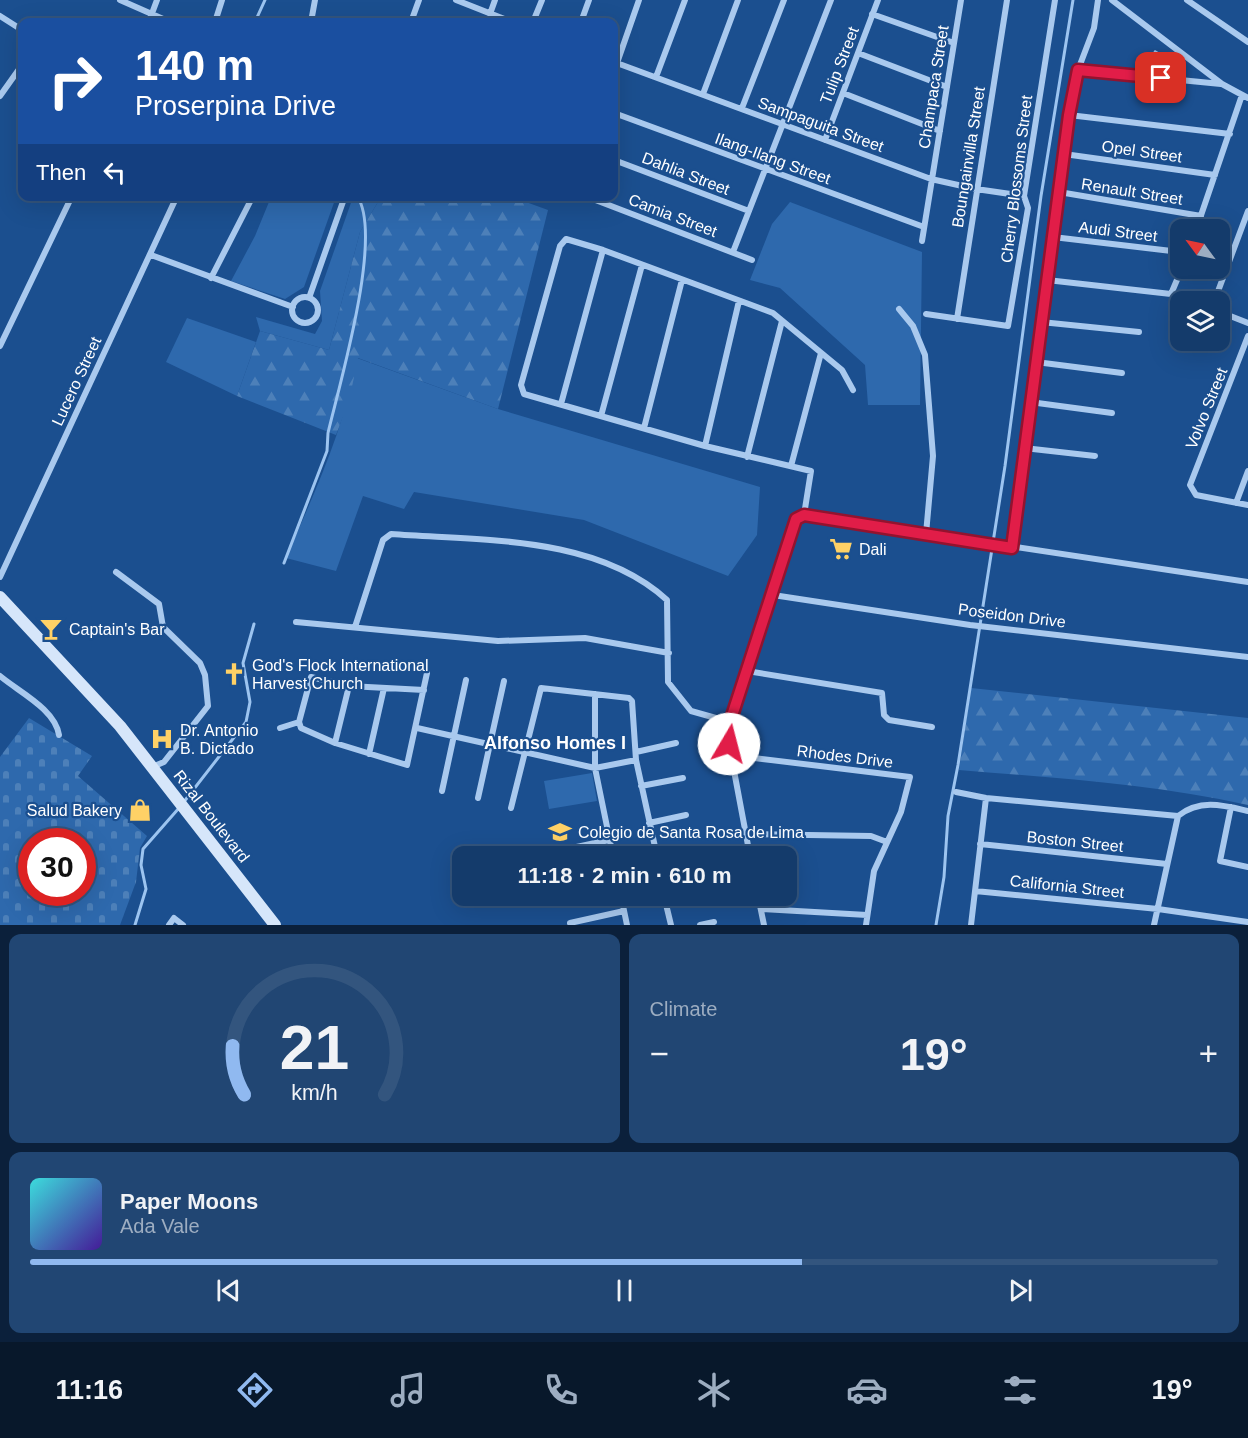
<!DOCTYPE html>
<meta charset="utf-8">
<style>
:root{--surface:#143b6b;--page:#214673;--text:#f1f3f6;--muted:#9dadc1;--line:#33557e;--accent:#90b9f0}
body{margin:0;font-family:Helvetica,sans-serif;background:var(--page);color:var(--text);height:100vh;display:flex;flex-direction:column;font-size:22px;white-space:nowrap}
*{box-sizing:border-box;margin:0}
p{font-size:20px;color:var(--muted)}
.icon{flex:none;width:33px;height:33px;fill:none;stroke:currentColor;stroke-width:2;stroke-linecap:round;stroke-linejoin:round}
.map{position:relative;height:925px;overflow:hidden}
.panel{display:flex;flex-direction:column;gap:9px;padding:9px;background:#0b203b;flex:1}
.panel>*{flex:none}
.banner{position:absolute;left:18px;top:18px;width:600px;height:183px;border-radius:12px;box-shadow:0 6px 24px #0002,0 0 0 2px var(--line);background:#1a4fa0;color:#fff;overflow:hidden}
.needle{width:39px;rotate:303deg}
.fabs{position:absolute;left:1170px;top:219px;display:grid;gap:12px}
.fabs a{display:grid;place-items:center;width:60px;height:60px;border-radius:12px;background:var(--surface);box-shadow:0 6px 24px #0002,0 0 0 2px var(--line);font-size:30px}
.speed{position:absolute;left:18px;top:828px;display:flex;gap:12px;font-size:30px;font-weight:700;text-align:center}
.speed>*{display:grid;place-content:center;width:78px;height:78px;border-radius:50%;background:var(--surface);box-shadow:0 6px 24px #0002,0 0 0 2px var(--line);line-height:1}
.speed .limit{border:9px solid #d22;background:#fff;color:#111}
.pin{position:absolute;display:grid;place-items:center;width:51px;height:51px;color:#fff;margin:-26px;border-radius:12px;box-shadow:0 3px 9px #0006}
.me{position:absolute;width:66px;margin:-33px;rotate:8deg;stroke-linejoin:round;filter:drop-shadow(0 0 4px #0008)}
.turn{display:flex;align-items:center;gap:21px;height:126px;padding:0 18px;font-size:27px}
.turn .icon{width:78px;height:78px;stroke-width:2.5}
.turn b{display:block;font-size:42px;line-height:51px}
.then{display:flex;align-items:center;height:57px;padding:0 18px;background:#0003;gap:12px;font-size:22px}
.big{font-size:45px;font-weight:800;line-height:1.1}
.panel .card{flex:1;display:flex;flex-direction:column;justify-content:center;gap:9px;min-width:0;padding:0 21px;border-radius:12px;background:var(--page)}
.panel .dial{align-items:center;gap:0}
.dial svg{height:156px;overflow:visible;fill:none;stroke:var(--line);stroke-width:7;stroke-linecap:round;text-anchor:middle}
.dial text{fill:var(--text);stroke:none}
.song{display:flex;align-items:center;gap:18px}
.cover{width:72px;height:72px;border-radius:9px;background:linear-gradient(135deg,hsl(180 70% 55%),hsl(260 70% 35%))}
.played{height:6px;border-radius:3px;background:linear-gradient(90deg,var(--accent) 65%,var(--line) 65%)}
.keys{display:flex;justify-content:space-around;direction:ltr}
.heat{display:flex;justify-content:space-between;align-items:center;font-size:33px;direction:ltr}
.panel .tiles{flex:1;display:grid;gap:9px;grid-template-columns:1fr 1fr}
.card:last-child{grid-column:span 2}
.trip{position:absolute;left:452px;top:846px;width:345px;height:60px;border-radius:12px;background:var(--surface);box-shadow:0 6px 24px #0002,0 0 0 2px var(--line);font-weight:800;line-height:60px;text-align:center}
.tabs{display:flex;height:96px;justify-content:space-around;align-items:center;background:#08182b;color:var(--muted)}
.tabs .icon{width:42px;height:42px}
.tabs .selected{color:var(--accent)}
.tabs b{font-size:27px;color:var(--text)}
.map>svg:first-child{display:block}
</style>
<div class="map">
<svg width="1248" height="925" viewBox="0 0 1248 925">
<defs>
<pattern id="forest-firs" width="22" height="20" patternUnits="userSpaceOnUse" patternTransform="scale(1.5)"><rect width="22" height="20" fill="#2e69ad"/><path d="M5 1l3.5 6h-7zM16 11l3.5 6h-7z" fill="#4d80b9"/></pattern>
<pattern id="cemetery-stones" width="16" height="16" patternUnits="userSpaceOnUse" patternTransform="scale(1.5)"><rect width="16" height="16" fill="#2e69ad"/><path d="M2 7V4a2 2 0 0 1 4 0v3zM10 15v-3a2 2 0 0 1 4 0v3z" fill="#4d80b9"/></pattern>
</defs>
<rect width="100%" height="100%" fill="#1b4f8f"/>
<path fill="#2e69ad" d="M 271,197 L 336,197 L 304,287 L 285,299 L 231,281 L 255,236 Z
M 353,197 L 381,197 L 360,232 L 329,350 L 260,331 L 256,317 L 315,334 L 322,321 L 320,291 Z
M 790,202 L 922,252 L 920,405 L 868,405 L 865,365 L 780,288 L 750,280 L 772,224 Z
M 187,318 L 256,342 L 237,396 L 166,362 Z
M 357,358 L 498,409 L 760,487 L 757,535 L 728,576 L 584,520 L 414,492 L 404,509 L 363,496 L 336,571 L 286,558 C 315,492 344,429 357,358 Z
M 592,773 L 597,801 L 549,809 L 544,781 Z"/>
<path fill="url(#forest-firs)" d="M 381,197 L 512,197 L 548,210 L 498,409 L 358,358 L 349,401 L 336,435 L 237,396 L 260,331 L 329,350 L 360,232 Z
M 971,688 L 1248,718 L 1248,805 C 1153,784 1056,778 959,770 Z"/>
<path fill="url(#cemetery-stones)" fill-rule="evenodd" d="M 29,718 L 92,756 L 78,776 L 147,836 L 140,848 L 136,882 L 120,925 L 0,925 L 0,757 ZM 32,842 L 82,842 L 82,892 L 32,892 Z"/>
<path fill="#3c6290" stroke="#9cc4f0" stroke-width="1.5" d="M 1155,51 L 1167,58 L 1179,59 L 1174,70 L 1164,64 L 1152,62 L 1150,58 Z"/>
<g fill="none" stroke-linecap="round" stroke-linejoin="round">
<path stroke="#9cc4f0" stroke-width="3" d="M 255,22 L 265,0
M 284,563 L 327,451 L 328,433 C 339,386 384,235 357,196
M 183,803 L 246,722 L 250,702 L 243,663 L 254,624
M 135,925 L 146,889 L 141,865 L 143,849 L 179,808
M 936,925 L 944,877 L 948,816 L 958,765 L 1005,466 L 1041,196 L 1073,0"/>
<path stroke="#a9c9ee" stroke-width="6" d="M 120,0 L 170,22
M 456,0 L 512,22
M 1112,0 L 1222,84 L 1248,98
M 1187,0 L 1248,42
M 490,14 L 495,0
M 872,14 L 954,43
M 0,16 L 22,30
M 151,16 L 157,0
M 215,22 L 222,0
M 311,22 L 315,0
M 411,22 L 419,0
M 533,22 L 542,0
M 581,22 L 589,0
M 858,53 L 947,87
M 614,62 L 931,179 L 976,189 L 1024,196
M 617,63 L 639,0
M 1078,70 L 1221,84
M 656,77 L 685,0
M 843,93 L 940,131
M 703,94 L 738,0
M 0,96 L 22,65
M 742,108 L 784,0
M 614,113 L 924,227
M 1069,115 L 1230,134
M 825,140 L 878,0
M 1064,154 L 1215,175
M 614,160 L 749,211
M 1059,192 L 1201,216
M 585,196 L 752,260
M 1196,230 L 1242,95
M 1053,237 L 1180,252
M 922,241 L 961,0
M 733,252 L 831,0
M 151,255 L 293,307
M 211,278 L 253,196
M 1047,280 L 1171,294 L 1191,302
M 1171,294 L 1182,268
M292 310a13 13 0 1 1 26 0a13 13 0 1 1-26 0Z
M 309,298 L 345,196
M 1214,302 L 1248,211
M 899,309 L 913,326 L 925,355 L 933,456 L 926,534
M 1220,312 L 1248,323
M 926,314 L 1008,326 L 1028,208 L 1024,196 L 1055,0
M 957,319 L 1007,0
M 1041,322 L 1139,332
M 1248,336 L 1190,485 L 1196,495 L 1248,505
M 0,346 L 72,196
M 1036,362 L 1122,373
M 1030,402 L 1112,413
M 561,404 L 603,250
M 601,416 L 642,265
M 644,428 L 682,280
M 705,446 L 739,301
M 1024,448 L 1095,456
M 747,457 L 782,321
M 791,466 L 821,353
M 1236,503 L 1248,471
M 804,515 L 811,471 L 705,446 L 524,394 L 521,385 L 560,246 L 566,239 L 603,250 L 773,313 L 842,370 L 853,390
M 804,515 L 1248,582
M 1013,548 L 1069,115 L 1078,70 L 1094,28 L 1098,0
M 116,572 L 159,604 L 163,627 L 200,663 L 205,675 L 208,706 L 164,762 L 152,767
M 0,577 L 177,196
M 773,595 L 970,625 L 1248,657
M 296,622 L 498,641 L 585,638 L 669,653
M 355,627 L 383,540 L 391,534 C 482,541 596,535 667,600 L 668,682 L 691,711 L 730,722
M 747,671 L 882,693 L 884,715 L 889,720 L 932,727
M 0,676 C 19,692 55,709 59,735
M 424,690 L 349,686 L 311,677 L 299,722 L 301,728 L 335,743 L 407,765 L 427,673
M 595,694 L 595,768 L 613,856
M 280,728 L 299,722
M 417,728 L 595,768 L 636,760
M 335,743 L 349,686
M 636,752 L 676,743
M 369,754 L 384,688
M 730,755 L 910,777 L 901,812 L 874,871 L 866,925
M 641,786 L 683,778
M 442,791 L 466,680
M 956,792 L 986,798 L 1178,816
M 478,798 L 504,681
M 1231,807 L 1220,861 L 1248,867
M 511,808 L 541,688 L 629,698 L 632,701 L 636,760 L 657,856
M 1178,816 C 1200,799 1222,805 1248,811
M 649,823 L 686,815
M 745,834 L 871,836 L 887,842
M 980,844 L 1167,864
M 558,851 L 609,840
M 668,856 L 701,850
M 750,856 L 729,744 L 730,722 L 796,519 L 804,515
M 975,891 L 1158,909 L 1248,922
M 621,896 L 627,925
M 664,896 L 671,925
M 758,896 L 764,925
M 761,909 L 867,915
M 570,923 L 624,911
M 169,925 L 174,918 L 183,925
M 700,925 L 714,922
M 971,925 L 986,798
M 1154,925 L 1178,816"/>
<path stroke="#d6e6fa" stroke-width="12" d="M 0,597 L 120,726 L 275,925"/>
</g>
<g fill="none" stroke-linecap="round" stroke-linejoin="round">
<g stroke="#92132f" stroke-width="15">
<path id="route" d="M 729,744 L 730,722 L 796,519 L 804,515 L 1012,548 L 1069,115 L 1078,70 L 1161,78"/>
</g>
<use href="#route" stroke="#e11d48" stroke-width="10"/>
</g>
<defs>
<g id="supermarket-bare" transform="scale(1.8)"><path d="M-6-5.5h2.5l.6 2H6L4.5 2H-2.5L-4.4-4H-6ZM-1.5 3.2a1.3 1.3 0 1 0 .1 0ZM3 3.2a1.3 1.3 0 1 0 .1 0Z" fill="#ffd166" stroke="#1b4f8f" stroke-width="2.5" paint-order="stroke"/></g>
<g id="bar-bare" transform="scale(1.8)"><path d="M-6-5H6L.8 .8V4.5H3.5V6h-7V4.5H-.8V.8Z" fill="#ffd166" stroke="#1b4f8f" stroke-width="2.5" paint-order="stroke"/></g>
<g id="church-bare" transform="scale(1.8)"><path d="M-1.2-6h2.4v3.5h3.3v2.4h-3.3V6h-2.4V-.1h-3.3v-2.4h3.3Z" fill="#ffd166" stroke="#1b4f8f" stroke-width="2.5" paint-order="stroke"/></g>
<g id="hospital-bare" transform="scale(1.8)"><path d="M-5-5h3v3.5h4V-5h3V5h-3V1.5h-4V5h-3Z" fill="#ffd166" stroke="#1b4f8f" stroke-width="2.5" paint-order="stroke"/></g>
<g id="shop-bare" transform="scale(1.8)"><path d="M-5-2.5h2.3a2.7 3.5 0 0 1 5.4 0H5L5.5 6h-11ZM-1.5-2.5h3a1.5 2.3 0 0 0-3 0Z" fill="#ffd166" stroke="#1b4f8f" stroke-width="2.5" paint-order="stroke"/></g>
<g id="school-bare" transform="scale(1.8)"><path d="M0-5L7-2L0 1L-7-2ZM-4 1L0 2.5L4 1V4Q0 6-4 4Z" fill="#ffd166" stroke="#1b4f8f" stroke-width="2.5" paint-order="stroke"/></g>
</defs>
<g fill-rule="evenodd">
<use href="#supermarket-bare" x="841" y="549"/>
<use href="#bar-bare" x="51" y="629"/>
<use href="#church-bare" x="234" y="674"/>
<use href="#hospital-bare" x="162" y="739"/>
<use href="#shop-bare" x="140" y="810"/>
<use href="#school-bare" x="560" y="832"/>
</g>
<g text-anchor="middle" stroke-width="4.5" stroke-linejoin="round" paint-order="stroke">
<g font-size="16" fill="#fff" stroke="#1b4f8f">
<text transform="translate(839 65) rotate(-69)" y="6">Tulip Street</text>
<text transform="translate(933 87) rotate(-81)" y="6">Champaca Street</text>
<text transform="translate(821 124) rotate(20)" y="6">Sampaguita Street</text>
<text transform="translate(1142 151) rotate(8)" y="6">Opel Street</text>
<text transform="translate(968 157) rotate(-81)" y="6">Boungainvilla Street</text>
<text transform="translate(773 158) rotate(20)" y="6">Ilang-Ilang Street</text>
<text transform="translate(686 173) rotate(21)" y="6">Dahlia Street</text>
<text transform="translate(1016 179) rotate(-83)" y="6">Cherry Blossoms Street</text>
<text transform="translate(1132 191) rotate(9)" y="6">Renault Street</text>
<text transform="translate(673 215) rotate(21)" y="6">Camia Street</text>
<text transform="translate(1118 231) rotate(7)" y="6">Audi Street</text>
<text transform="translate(76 381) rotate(-65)" y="6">Lucero Street</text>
<text transform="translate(1206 408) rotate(-68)" y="6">Volvo Street</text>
<text transform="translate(1012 615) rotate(7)" y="6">Poseidon Drive</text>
<text transform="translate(845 756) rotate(7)" y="6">Rhodes Drive</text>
<text transform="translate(212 816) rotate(52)" y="6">Rizal Boulevard</text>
<text transform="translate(1075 841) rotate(6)" y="6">Boston Street</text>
<text transform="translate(1067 886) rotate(6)" y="6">California Street</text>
</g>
<g font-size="16" fill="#fff" stroke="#1b4f8f" text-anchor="start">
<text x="859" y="555">Dali</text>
<text x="69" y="635">Captain's Bar</text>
<text x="252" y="671">God's Flock International<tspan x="252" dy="18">Harvest Church</tspan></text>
<text x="180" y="736">Dr. Antonio<tspan x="180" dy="18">B. Dictado</tspan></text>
<text x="122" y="816" text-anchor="end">Salud Bakery</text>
<text x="578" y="838">Colegio de Santa Rosa de Lima</text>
</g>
<g font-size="18" font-weight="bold" fill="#fff" stroke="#1b4f8f">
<text x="555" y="749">Alfonso Homes I</text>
</g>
</g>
</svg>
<div class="fabs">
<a><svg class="needle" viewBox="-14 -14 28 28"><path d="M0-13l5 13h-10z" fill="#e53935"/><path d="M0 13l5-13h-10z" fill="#9dadc1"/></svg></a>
<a><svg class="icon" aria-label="layers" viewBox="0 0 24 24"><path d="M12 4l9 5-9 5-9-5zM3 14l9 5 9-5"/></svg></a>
</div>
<div class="speed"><div class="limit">30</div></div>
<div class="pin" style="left:1161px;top:78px;background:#d93025"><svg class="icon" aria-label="arrive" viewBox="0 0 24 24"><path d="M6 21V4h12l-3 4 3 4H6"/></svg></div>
<svg class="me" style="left:729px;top:744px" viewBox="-20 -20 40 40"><circle r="19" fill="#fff"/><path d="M0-13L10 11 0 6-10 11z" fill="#e11d48"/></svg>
<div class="trip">11:18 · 2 min · 610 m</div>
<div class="banner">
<div class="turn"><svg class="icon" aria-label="right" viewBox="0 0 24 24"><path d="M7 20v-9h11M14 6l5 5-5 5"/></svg><div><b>140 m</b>Proserpina Drive</div></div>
<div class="then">Then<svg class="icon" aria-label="left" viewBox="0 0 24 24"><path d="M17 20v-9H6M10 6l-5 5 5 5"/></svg></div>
</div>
</div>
<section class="panel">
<div class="tiles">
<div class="card dial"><svg viewBox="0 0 100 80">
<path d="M14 69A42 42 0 1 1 86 69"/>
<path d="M14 69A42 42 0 0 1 8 44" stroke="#90b9f0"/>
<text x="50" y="56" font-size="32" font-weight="700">21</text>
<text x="50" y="72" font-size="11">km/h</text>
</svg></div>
<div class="card"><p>Climate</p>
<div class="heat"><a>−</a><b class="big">19°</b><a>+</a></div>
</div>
<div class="card">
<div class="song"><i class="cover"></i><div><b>Paper Moons</b><p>Ada Vale</p></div></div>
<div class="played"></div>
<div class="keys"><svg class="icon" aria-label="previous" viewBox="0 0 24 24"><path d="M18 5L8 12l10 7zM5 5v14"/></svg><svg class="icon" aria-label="pause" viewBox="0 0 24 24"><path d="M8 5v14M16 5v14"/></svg><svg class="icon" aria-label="next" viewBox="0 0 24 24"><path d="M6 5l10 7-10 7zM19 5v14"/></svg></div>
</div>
</div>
</section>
<nav class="tabs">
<b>11:16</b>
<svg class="icon selected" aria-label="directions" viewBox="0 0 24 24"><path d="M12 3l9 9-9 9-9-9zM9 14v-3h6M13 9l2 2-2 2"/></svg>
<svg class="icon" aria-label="music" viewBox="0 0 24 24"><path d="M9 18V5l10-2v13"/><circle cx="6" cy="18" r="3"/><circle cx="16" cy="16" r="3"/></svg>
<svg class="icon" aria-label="phone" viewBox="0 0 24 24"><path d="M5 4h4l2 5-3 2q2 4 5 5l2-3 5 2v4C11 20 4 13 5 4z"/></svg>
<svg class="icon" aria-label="climate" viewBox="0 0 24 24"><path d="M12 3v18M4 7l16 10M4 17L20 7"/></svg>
<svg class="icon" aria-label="car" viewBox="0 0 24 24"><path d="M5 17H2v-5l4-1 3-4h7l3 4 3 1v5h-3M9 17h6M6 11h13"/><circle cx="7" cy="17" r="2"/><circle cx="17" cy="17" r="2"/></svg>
<svg class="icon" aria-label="filters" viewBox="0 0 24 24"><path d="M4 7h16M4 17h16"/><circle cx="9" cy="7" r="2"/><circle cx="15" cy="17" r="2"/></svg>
<b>19°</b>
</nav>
